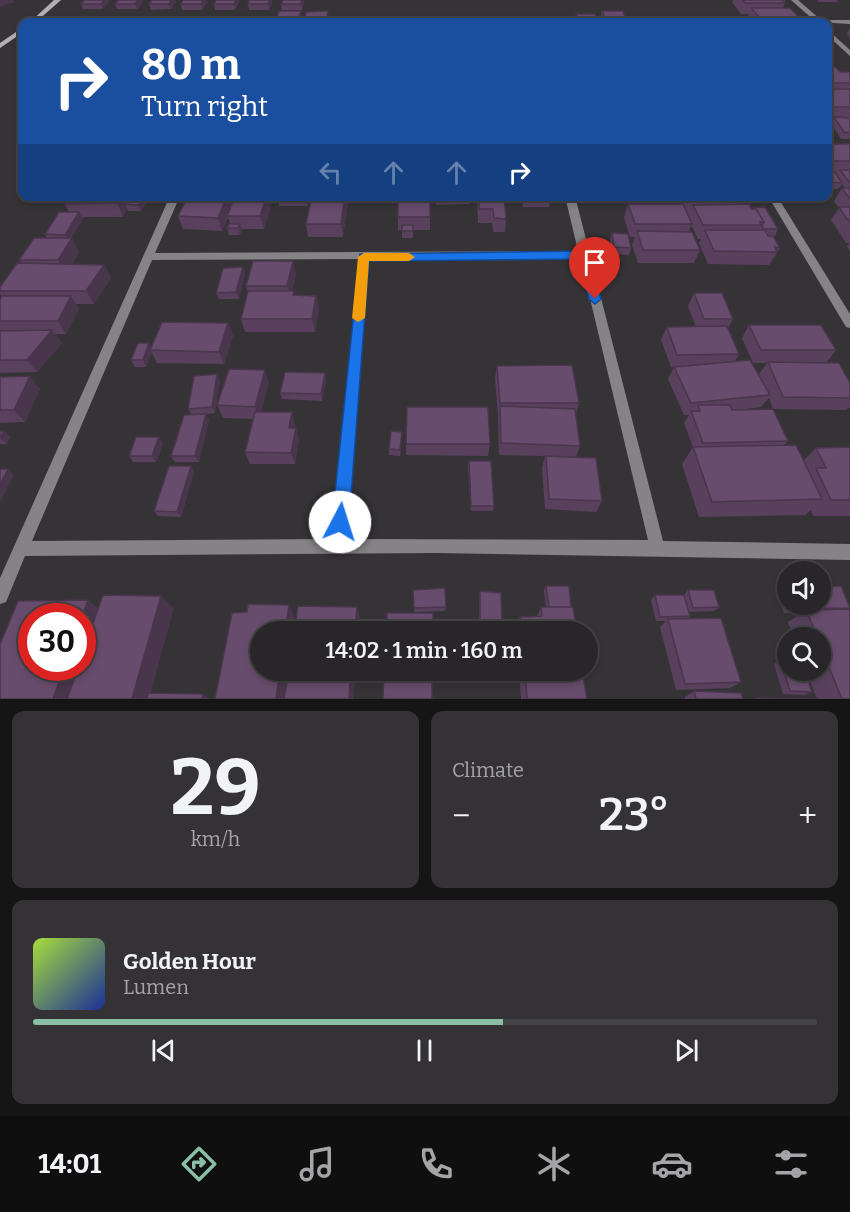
<!DOCTYPE html>
<meta charset="utf-8">
<style>
:root{--surface:#282628;--page:#343234;--text:#f1f3f6;--muted:#a5a5a8;--line:#444345;--accent:#8abfa5}
body{margin:0;font-family:Bitter,serif;background:var(--page);color:var(--text);height:100vh;display:flex;flex-direction:column;font-size:22px;white-space:nowrap}
*{box-sizing:border-box;margin:0}
p{font-size:20px;color:var(--muted)}
.icon{flex:none;width:33px;height:33px;fill:none;stroke:currentColor;stroke-width:2;stroke-linecap:round;stroke-linejoin:round}
.map{position:relative;height:699px;overflow:hidden}
.details{display:flex;flex-direction:column;gap:12px;padding:12px;background:#161516;flex:1}
.details>*{flex:none}
.hud{position:absolute;left:18px;top:18px;width:814px;height:183px;border-radius:12px;box-shadow:0 3px 9px #0003,0 0 0 2px var(--line);background:#1a4fa0;color:#fff;overflow:hidden}
.tools{position:absolute;left:777px;top:561px;display:grid;gap:12px}
.tools a{display:grid;place-items:center;width:54px;height:54px;border-radius:50%;background:var(--surface);box-shadow:0 3px 9px #0003,0 0 0 2px var(--line);font-size:30px}
.speed{position:absolute;left:18px;top:603px;display:flex;gap:12px;font-size:30px;font-weight:700;text-align:center}
.speed>*{display:grid;place-content:center;width:78px;height:78px;border-radius:50%;background:var(--surface);box-shadow:0 3px 9px #0003,0 0 0 2px var(--line);line-height:1}
.speed .limit{border:9px solid #d22;background:#fff;color:#111}
.pin{position:absolute;display:grid;place-items:center;width:51px;height:51px;color:#fff;margin:-62px -26px;border-radius:50% 50% 50% 0;rotate:-45deg;box-shadow:0 0 6px #0007}
.pin .icon{rotate:45deg}
.me{position:absolute;width:66px;margin:-33px;rotate:5deg;stroke-linejoin:round;filter:drop-shadow(0 0 4px #0008)}
.turn{display:flex;align-items:center;gap:21px;height:126px;padding:0 24px;font-size:27px}
.turn .icon{width:78px;height:78px;stroke-width:2.5}
.turn b{display:block;font-size:42px;line-height:51px}
.lanes{display:flex;align-items:center;height:57px;padding:0 24px;background:#0003;justify-content:center;gap:30px;direction:ltr}
.lanes .off{opacity:.35}
.big{font-size:45px;font-weight:600;line-height:1.1}
.details .widget{flex:1;display:flex;flex-direction:column;justify-content:center;gap:9px;min-width:0;padding:0 21px;border-radius:12px;background:var(--page)}
.details .dial{align-items:center;gap:0}
.dial b{font-size:78px;line-height:1}
.song{display:flex;align-items:center;gap:18px}
.cover{width:72px;height:72px;border-radius:9px;background:linear-gradient(135deg,hsl(80 70% 55%),hsl(230 70% 35%))}
.played{height:6px;border-radius:3px;background:linear-gradient(90deg,var(--accent) 60%,var(--line) 60%)}
.keys{display:flex;justify-content:space-around;direction:ltr}
.heat{display:flex;justify-content:space-between;align-items:center;font-size:33px;direction:ltr}
.details .tiles{flex:1;display:grid;gap:12px;grid-template-columns:1fr 1fr}
.widget:last-child{grid-column:span 2}
.trip{position:absolute;left:250px;top:621px;width:348px;height:60px;border-radius:30px;background:var(--surface);box-shadow:0 3px 9px #0003,0 0 0 2px var(--line);font-weight:600;line-height:60px;text-align:center}
.menu{display:flex;height:96px;justify-content:space-around;align-items:center;background:#100f10;color:var(--muted)}
.menu .icon{width:42px;height:42px}
.menu .active{color:var(--accent)}
.menu b{font-size:27px;color:var(--text)}
.map>svg:first-child{display:block}
</style>
<div class="map">
<svg width="850" height="699" viewBox="0 0 850 699">
<rect width="100%" height="100%" fill="#353336"/>
<g fill="none" stroke-linecap="round" stroke-linejoin="round">
<path fill="#858385" fill-rule="evenodd" d="M 791,0 L 798,0 L 821,20 L 850,20 L 850,24 L 816,22 Z
M 828,30 L 850,50 L 850,56 L 828,36 Z
M 170,196 L 180,196 L 155,253 L 578,251 L 565,196 L 575,196 L 663,541 L 850,544 L 850,560 L 436,553 L 25,556 L 6,602 L 0,604 L 0,578 ZM 580,257 L 648,540 L 346,539 L 369,259 ZM 359,259 L 331,539 L 32,541 L 152,260 Z
M 768,196 L 777,196 L 850,314 L 850,328 L 846,327 Z"/>
<path fill="#b2b0b2" fill-rule="evenodd" d="M 54,0 L 61,0 L 36,22 L 30,22 Z
M 22,28 L 22,33 L 0,48 L 0,43 Z"/>
</g>
<path fill="#59415e" d="M 118,0 L 142,0 L 143,2 L 137,9 L 117,9 L 115,4 Z
M 152,0 L 175,0 L 176,2 L 171,9 L 151,10 L 149,4 Z
M 183,0 L 206,0 L 207,2 L 202,10 L 182,10 L 181,4 Z
M 249,0 L 272,0 L 272,2 L 269,10 L 249,10 L 248,4 Z
M 283,0 L 304,0 L 304,2 L 302,10 L 282,10 L 281,4 Z
M 732,0 L 785,0 L 783,8 L 800,18 L 798,22 L 749,22 L 747,20 L 749,14 L 741,14 L 732,2 L 733,0 Z
M 817,0 L 838,0 L 837,2 L 819,2 Z
M 109,2 L 103,9 L 83,9 L 81,4 Z
M 239,2 L 235,10 L 215,10 L 214,4 Z
M 602,11 L 627,21 L 627,18 L 647,22 L 600,22 Z
M 576,14 L 599,22 L 575,22 Z
M 658,17 L 686,22 L 656,22 Z
M 850,28 L 850,38 L 847,34 Z
M 828,67 L 840,72 L 850,72 L 850,139 L 841,139 L 831,124 L 833,119 L 828,119 Z
M 850,142 L 850,251 L 847,246 L 850,243 L 846,243 L 831,220 L 839,208 L 834,201 L 842,188 L 845,188 L 842,184 L 838,189 L 828,189 L 828,144 L 849,144 Z
M 66,196 L 151,196 L 141,211 L 128,211 L 127,208 L 123,217 L 82,217 L 83,219 L 71,238 L 72,238 L 79,252 L 72,264 L 104,265 L 111,278 L 94,304 L 76,304 L 79,309 L 66,334 L 55,334 L 62,343 L 37,372 L 0,373 L 0,299 L 2,296 L 0,294 L 0,287 L 21,263 L 19,260 L 47,238 L 45,234 L 69,212 L 65,204 Z
M 274,196 L 264,229 L 241,229 L 242,231 L 240,235 L 229,235 L 227,228 L 230,224 L 228,217 L 222,231 L 183,229 L 178,216 Z
M 309,196 L 308,206 L 279,206 L 278,199 Z
M 312,196 L 349,196 L 343,237 L 308,237 L 306,224 Z
M 430,196 L 430,230 L 413,230 L 413,238 L 402,238 L 402,230 L 398,230 L 398,217 Z
M 436,196 L 469,196 L 469,204 L 436,205 Z
M 477,196 L 504,196 L 506,219 L 505,232 L 493,232 L 492,223 L 478,223 Z
M 522,196 L 549,196 L 550,201 L 549,207 L 523,207 Z
M 680,196 L 745,196 L 747,199 L 744,204 L 751,208 L 778,229 L 775,236 L 773,236 L 780,248 L 769,265 L 708,264 L 699,243 L 701,239 L 698,239 L 691,225 L 689,232 L 700,250 L 694,263 L 638,263 L 632,245 L 635,237 L 630,237 L 624,217 L 628,204 L 683,204 Z
M 612,233 L 631,248 L 629,255 L 612,254 L 610,240 Z
M 243,267 L 245,274 L 239,299 L 219,299 L 216,293 Z
M 296,274 L 292,291 L 295,295 L 316,296 L 319,309 L 315,332 L 245,332 L 241,319 L 248,293 L 246,286 Z
M 694,293 L 733,319 L 728,328 L 739,354 L 735,361 L 760,378 L 759,374 L 767,363 L 753,363 L 742,338 L 749,325 L 836,350 L 826,363 L 850,383 L 850,407 L 846,410 L 773,409 L 769,398 L 761,407 L 741,410 L 788,441 L 784,445 L 804,460 L 816,448 L 850,447 L 850,516 L 813,516 L 811,510 L 805,515 L 699,517 L 682,464 L 693,447 L 684,423 L 689,415 L 684,415 L 668,379 L 674,367 L 671,367 L 661,340 L 667,327 L 696,327 L 688,306 Z
M 228,323 L 233,336 L 224,364 L 157,363 L 152,353 L 146,367 L 135,367 L 131,360 L 152,347 Z
M 497,366 L 579,403 L 576,414 L 580,446 L 576,457 L 602,501 L 596,512 L 545,509 L 542,468 L 545,456 L 499,455 L 498,415 L 495,378 Z
M 325,373 L 326,380 L 322,401 L 282,399 L 280,393 Z
M 0,377 L 40,389 L 25,422 L 0,423 Z
M 220,381 L 215,413 L 205,414 L 209,420 L 199,462 L 175,462 L 171,456 L 191,414 L 188,409 Z
M 269,382 L 261,412 L 292,412 L 295,425 L 295,428 L 296,428 L 299,440 L 295,464 L 250,464 L 245,452 L 253,419 L 223,418 L 217,405 Z
M 0,431 L 4,431 L 10,437 L 7,444 L 0,444 Z
M 402,438 L 400,456 L 389,455 L 389,449 Z
M 163,443 L 156,462 L 133,462 L 129,456 Z
M 406,444 L 490,444 L 488,456 L 406,455 Z
M 469,461 L 494,506 L 493,511 L 471,511 L 468,467 Z
M 191,466 L 194,472 L 181,517 L 158,516 L 154,511 Z
M 546,586 L 571,607 L 577,632 L 515,632 L 515,628 L 520,617 L 537,616 L 541,607 L 546,607 L 544,590 Z
M 782,587 L 788,587 L 788,604 L 820,604 L 850,609 L 850,699 L 754,699 L 757,698 L 817,699 L 806,670 L 820,670 L 820,638 L 794,638 L 788,622 L 802,613 L 784,613 L 776,592 Z
M 413,590 L 446,607 L 445,611 L 414,612 Z
M 688,590 L 719,607 L 714,611 L 689,612 L 690,616 L 688,619 L 741,682 L 730,688 L 676,690 L 660,627 L 666,621 L 656,621 L 651,600 L 655,595 L 684,595 Z
M 480,591 L 502,621 L 500,625 L 479,624 L 479,596 Z
M 780,660 L 812,692 L 805,695 L 783,694 L 774,664 Z
M 519,670 L 582,670 L 587,699 L 521,699 Z
M 694,691 L 743,699 L 685,699 L 685,697 Z"/>
<path fill="#49354c" d="M 0,0 L 13,0 L 15,2 L 0,7 Z
M 104,0 L 109,0 L 109,2 L 103,9 L 101,4 Z
M 138,0 L 142,0 L 143,2 L 137,9 L 135,4 Z
M 171,0 L 175,0 L 176,2 L 171,9 L 169,4 Z
M 203,0 L 206,0 L 207,2 L 202,10 L 201,4 Z
M 236,0 L 239,0 L 239,2 L 235,10 L 234,4 Z
M 269,0 L 272,0 L 272,2 L 269,10 L 268,4 Z
M 302,0 L 304,0 L 304,2 L 302,10 L 301,4 Z
M 301,11 L 302,22 L 297,22 Z
M 328,11 L 329,22 L 326,22 Z
M 120,196 L 132,196 L 125,204 L 127,208 L 123,217 L 117,203 Z
M 144,196 L 151,196 L 141,211 L 138,205 Z
M 227,196 L 234,196 L 222,231 L 218,218 Z
M 267,196 L 274,196 L 264,229 L 260,216 Z
M 307,196 L 309,196 L 308,206 L 306,199 Z
M 345,196 L 349,196 L 343,237 L 341,224 Z
M 79,212 L 83,219 L 69,241 L 65,235 Z
M 240,224 L 242,231 L 240,235 L 238,228 Z
M 72,238 L 79,252 L 66,274 L 58,260 Z
M 293,261 L 296,274 L 290,299 L 287,286 Z
M 104,265 L 111,278 L 94,304 L 86,291 Z
M 243,267 L 245,274 L 239,299 L 236,292 Z
M 71,296 L 79,309 L 66,334 L 58,321 Z
M 316,296 L 319,309 L 315,332 L 312,319 Z
M 228,323 L 233,336 L 224,364 L 219,352 Z
M 52,330 L 62,343 L 37,372 L 27,360 Z
M 149,343 L 153,350 L 150,350 L 152,353 L 146,367 L 143,360 Z
M 265,370 L 269,382 L 259,419 L 255,407 Z
M 325,373 L 326,380 L 322,401 L 321,394 Z
M 217,374 L 220,381 L 215,413 L 212,407 Z
M 30,376 L 40,389 L 25,422 L 14,410 Z
M 292,412 L 295,425 L 292,440 L 289,428 Z
M 206,414 L 209,420 L 199,462 L 195,456 Z
M 296,428 L 299,440 L 295,464 L 291,453 Z
M 4,431 L 10,437 L 7,444 L 0,438 Z
M 402,432 L 402,438 L 400,456 L 400,450 Z
M 159,437 L 163,443 L 156,462 L 152,456 Z
M 191,466 L 194,472 L 181,517 L 177,512 Z
M 8,469 L 14,475 L 0,503 L 0,485 Z
M 161,596 L 174,608 L 149,699 L 132,699 Z
M 88,600 L 104,613 L 75,699 L 53,699 L 64,668 L 82,668 L 82,616 Z
M 289,605 L 295,617 L 293,632 L 285,632 Z
M 357,607 L 360,619 L 359,632 L 355,632 Z
M 280,670 L 288,670 L 285,699 L 276,699 Z
M 351,670 L 356,670 L 353,699 L 349,699 Z
M 203,694 L 210,699 L 202,699 Z"/>
<path fill="#684c6d" stroke="#49354c" stroke-width="1.5" d="M 84,0 L 104,0 L 101,4 L 81,4 Z
M 118,0 L 138,0 L 135,4 L 115,4 Z
M 152,0 L 171,0 L 169,4 L 149,4 Z
M 183,0 L 203,0 L 201,4 L 181,4 Z
M 216,0 L 236,0 L 234,4 L 214,4 Z
M 249,0 L 269,0 L 268,4 L 248,4 Z
M 283,0 L 302,0 L 301,4 L 281,4 Z
M 743,0 L 782,0 L 785,3 L 745,3 Z
M 751,8 L 790,8 L 800,18 L 760,18 Z
M 279,11 L 301,11 L 297,22 L 275,22 Z
M 328,11 L 326,22 L 304,22 L 306,12 Z
M 602,11 L 623,11 L 627,22 L 606,22 Z
M 576,14 L 595,14 L 599,22 L 579,22 Z
M 658,17 L 682,17 L 686,22 L 661,22 Z
M 524,18 L 544,19 L 544,22 L 525,22 Z
M 627,18 L 645,18 L 647,22 L 629,22 Z
M 690,18 L 713,18 L 715,22 L 692,22 Z
M 722,18 L 741,18 L 744,22 L 725,22 Z
M 551,21 L 564,21 L 565,22 L 552,22 Z
M 828,67 L 836,67 L 840,72 L 850,72 L 850,83 L 828,83 Z
M 828,89 L 850,89 L 850,107 L 834,107 L 828,99 Z
M 834,117 L 850,118 L 850,133 L 844,132 Z
M 828,144 L 850,144 L 850,161 L 828,161 Z
M 840,170 L 850,170 L 850,183 Z
M 828,172 L 835,172 L 842,183 L 830,182 L 828,179 Z
M 842,188 L 850,188 L 850,199 Z
M 66,196 L 120,196 L 117,203 L 65,204 Z
M 130,196 L 144,196 L 138,205 L 125,204 Z
M 188,196 L 227,196 L 218,218 L 178,216 Z
M 235,196 L 267,196 L 260,216 L 227,216 Z
M 278,196 L 307,196 L 306,199 L 278,199 Z
M 312,196 L 345,196 L 341,224 L 306,224 Z
M 398,196 L 430,196 L 430,217 L 398,217 Z
M 436,196 L 469,196 L 469,197 L 436,198 Z
M 479,196 L 504,196 L 506,219 L 494,218 L 493,209 L 479,209 Z
M 524,196 L 549,196 L 550,201 L 524,201 Z
M 690,196 L 745,196 L 747,199 L 691,199 Z
M 628,204 L 683,204 L 692,224 L 635,224 Z
M 749,204 L 752,209 L 756,209 L 764,222 L 760,222 L 761,225 L 703,225 L 693,205 Z
M 765,207 L 778,229 L 764,229 L 762,226 L 764,222 L 756,209 L 752,209 L 751,208 Z
M 839,207 L 850,207 L 850,223 Z
M 59,212 L 79,212 L 65,235 L 45,234 Z
M 229,224 L 240,224 L 238,228 L 227,228 Z
M 402,225 L 413,225 L 413,231 L 402,231 Z
M 705,230 L 765,230 L 768,236 L 773,236 L 780,248 L 775,247 L 777,252 L 714,251 Z
M 637,231 L 692,232 L 700,250 L 643,250 Z
M 612,233 L 628,234 L 631,248 L 614,247 Z
M 34,238 L 72,238 L 58,260 L 19,260 Z
M 253,261 L 293,261 L 287,286 L 246,286 Z
M 17,263 L 104,265 L 86,291 L 0,291 L 0,287 Z
M 243,267 L 236,292 L 216,293 L 223,268 Z
M 248,291 L 294,291 L 293,295 L 316,296 L 312,319 L 241,319 Z
M 694,293 L 722,293 L 733,319 L 704,319 Z
M 2,296 L 71,296 L 58,321 L 0,321 L 0,299 Z
M 162,322 L 228,323 L 219,352 L 150,350 Z
M 749,325 L 821,325 L 836,350 L 761,350 Z
M 727,326 L 739,354 L 677,355 L 667,327 Z
M 52,330 L 27,360 L 0,360 L 0,331 Z
M 138,343 L 149,343 L 143,360 L 131,360 Z
M 750,360 L 770,395 L 691,403 L 674,367 Z
M 768,362 L 839,363 L 850,383 L 850,398 L 783,397 Z
M 572,365 L 579,403 L 500,403 L 497,366 Z
M 229,369 L 265,370 L 255,407 L 217,405 Z
M 285,372 L 325,373 L 321,394 L 280,393 Z
M 217,374 L 212,407 L 188,409 L 194,376 Z
M 30,376 L 14,410 L 0,410 L 0,377 Z
M 698,405 L 730,405 L 732,410 L 773,409 L 788,441 L 703,443 L 691,411 L 700,411 Z
M 500,406 L 575,409 L 580,446 L 501,443 Z
M 407,407 L 488,407 L 490,444 L 406,444 Z
M 255,412 L 292,412 L 289,428 L 296,428 L 291,453 L 245,452 Z
M 206,414 L 195,456 L 171,456 L 184,415 Z
M 0,431 L 4,431 L 0,438 Z
M 391,431 L 402,432 L 400,450 L 389,449 Z
M 136,437 L 159,437 L 152,456 L 129,456 Z
M 796,445 L 822,499 L 712,502 L 693,447 Z
M 850,447 L 850,500 L 831,500 L 816,468 L 826,468 L 816,448 Z
M 546,456 L 596,458 L 602,501 L 549,499 Z
M 469,461 L 491,461 L 494,506 L 471,506 Z
M 169,466 L 191,466 L 177,512 L 154,511 Z
M 0,469 L 8,469 L 0,485 Z
M 546,586 L 569,586 L 571,607 L 549,607 Z
M 841,586 L 850,608 L 790,609 L 789,604 L 820,604 L 820,587 Z
M 782,587 L 788,587 L 788,602 Z
M 445,588 L 446,607 L 414,608 L 413,590 Z
M 688,590 L 714,590 L 719,607 L 693,608 Z
M 480,591 L 501,593 L 502,621 L 480,620 Z
M 103,595 L 161,596 L 132,699 L 67,699 L 78,668 L 82,668 L 82,654 Z
M 655,595 L 684,595 L 690,616 L 660,617 Z
M 88,600 L 82,616 L 32,616 L 32,668 L 64,668 L 53,699 L 0,699 L 0,644 L 18,601 Z
M 248,604 L 289,605 L 285,632 L 261,632 L 261,670 L 280,670 L 276,699 L 215,699 L 232,613 L 247,612 Z
M 298,606 L 357,607 L 355,632 L 294,632 Z
M 541,607 L 573,607 L 577,632 L 521,632 L 520,617 L 542,616 Z
M 850,609 L 850,699 L 842,699 L 820,645 L 820,638 L 818,638 L 806,610 Z
M 387,613 L 433,613 L 433,632 L 386,632 Z
M 721,618 L 741,682 L 685,684 L 668,619 Z
M 780,660 L 788,661 L 788,670 L 805,670 L 812,692 L 790,691 Z
M 289,670 L 351,670 L 349,699 L 284,699 Z
M 384,670 L 432,670 L 432,699 L 383,699 Z
M 525,670 L 582,670 L 587,699 L 527,699 Z
M 694,691 L 741,693 L 743,699 L 696,699 Z
M 148,693 L 203,694 L 202,699 L 147,699 Z
M 757,698 L 819,699 L 757,699 Z"/>
<path fill="#1a73e8" stroke="#114b97" stroke-width="1.5" d="M 584,251 L 590,255 L 601,299 L 595,304 L 589,299 L 579,259 L 369,261 L 349,522 L 346,528 L 340,530 L 334,528 L 332,522 L 360,254 Z"/>
<path fill="#f59e0b" d="M 364,253 L 409,253 L 415,257 L 409,261 L 369,261 L 365,318 L 358,322 L 352,318 L 358,257 Z"/>
</svg>
<div class="tools">
<a><svg class="icon" aria-label="sound" viewBox="0 0 24 24"><path d="M4 9h4l5-4v14l-5-4H4zM17 9q2 3 0 6"/></svg></a>
<a><svg class="icon" aria-label="search" viewBox="0 0 24 24"><circle cx="10" cy="10" r="6"/><path d="M15 15l6 6"/></svg></a>
</div>
<div class="speed"><div class="limit">30</div></div>
<div class="pin" style="left:595px;top:299px;background:#d93025"><svg class="icon" aria-label="arrive" viewBox="0 0 24 24"><path d="M6 21V4h12l-3 4 3 4H6"/></svg></div>
<svg class="me" style="left:340px;top:522px" viewBox="-20 -20 40 40"><circle r="19" fill="#fff"/><path d="M0-13L10 11 0 6-10 11z" fill="#1a73e8"/></svg>
<div class="trip">14:02 · 1 min · 160 m</div>
<div class="hud">
<div class="turn"><svg class="icon" aria-label="right" viewBox="0 0 24 24"><path d="M7 20v-9h11M14 6l5 5-5 5"/></svg><div><b>80 m</b>Turn right</div></div>
<div class="lanes"><svg class="icon off" aria-label="left" viewBox="0 0 24 24"><path d="M17 20v-9H6M10 6l-5 5 5 5"/></svg><svg class="icon off" aria-label="ahead" viewBox="0 0 24 24"><path d="M12 20V5M6 11l6-6 6 6"/></svg><svg class="icon off" aria-label="ahead" viewBox="0 0 24 24"><path d="M12 20V5M6 11l6-6 6 6"/></svg><svg class="icon" aria-label="right" viewBox="0 0 24 24"><path d="M7 20v-9h11M14 6l5 5-5 5"/></svg></div>
</div>
</div>
<section class="details">
<div class="tiles">
<div class="widget dial"><b>29</b><p>km/h</p></div>
<div class="widget"><p>Climate</p>
<div class="heat"><a>−</a><b class="big">23°</b><a>+</a></div>
</div>
<div class="widget">
<div class="song"><i class="cover"></i><div><b>Golden Hour</b><p>Lumen</p></div></div>
<div class="played"></div>
<div class="keys"><svg class="icon" aria-label="previous" viewBox="0 0 24 24"><path d="M18 5L8 12l10 7zM5 5v14"/></svg><svg class="icon" aria-label="pause" viewBox="0 0 24 24"><path d="M8 5v14M16 5v14"/></svg><svg class="icon" aria-label="next" viewBox="0 0 24 24"><path d="M6 5l10 7-10 7zM19 5v14"/></svg></div>
</div>
</div>
</section>
<nav class="menu">
<b>14:01</b>
<svg class="icon active" aria-label="directions" viewBox="0 0 24 24"><path d="M12 3l9 9-9 9-9-9zM9 14v-3h6M13 9l2 2-2 2"/></svg>
<svg class="icon" aria-label="music" viewBox="0 0 24 24"><path d="M9 18V5l10-2v13"/><circle cx="6" cy="18" r="3"/><circle cx="16" cy="16" r="3"/></svg>
<svg class="icon" aria-label="phone" viewBox="0 0 24 24"><path d="M5 4h4l2 5-3 2q2 4 5 5l2-3 5 2v4C11 20 4 13 5 4z"/></svg>
<svg class="icon" aria-label="climate" viewBox="0 0 24 24"><path d="M12 3v18M4 7l16 10M4 17L20 7"/></svg>
<svg class="icon" aria-label="car" viewBox="0 0 24 24"><path d="M5 17H2v-5l4-1 3-4h7l3 4 3 1v5h-3M9 17h6M6 11h13"/><circle cx="7" cy="17" r="2"/><circle cx="17" cy="17" r="2"/></svg>
<svg class="icon" aria-label="filters" viewBox="0 0 24 24"><path d="M4 7h16M4 17h16"/><circle cx="9" cy="7" r="2"/><circle cx="15" cy="17" r="2"/></svg>
</nav>
